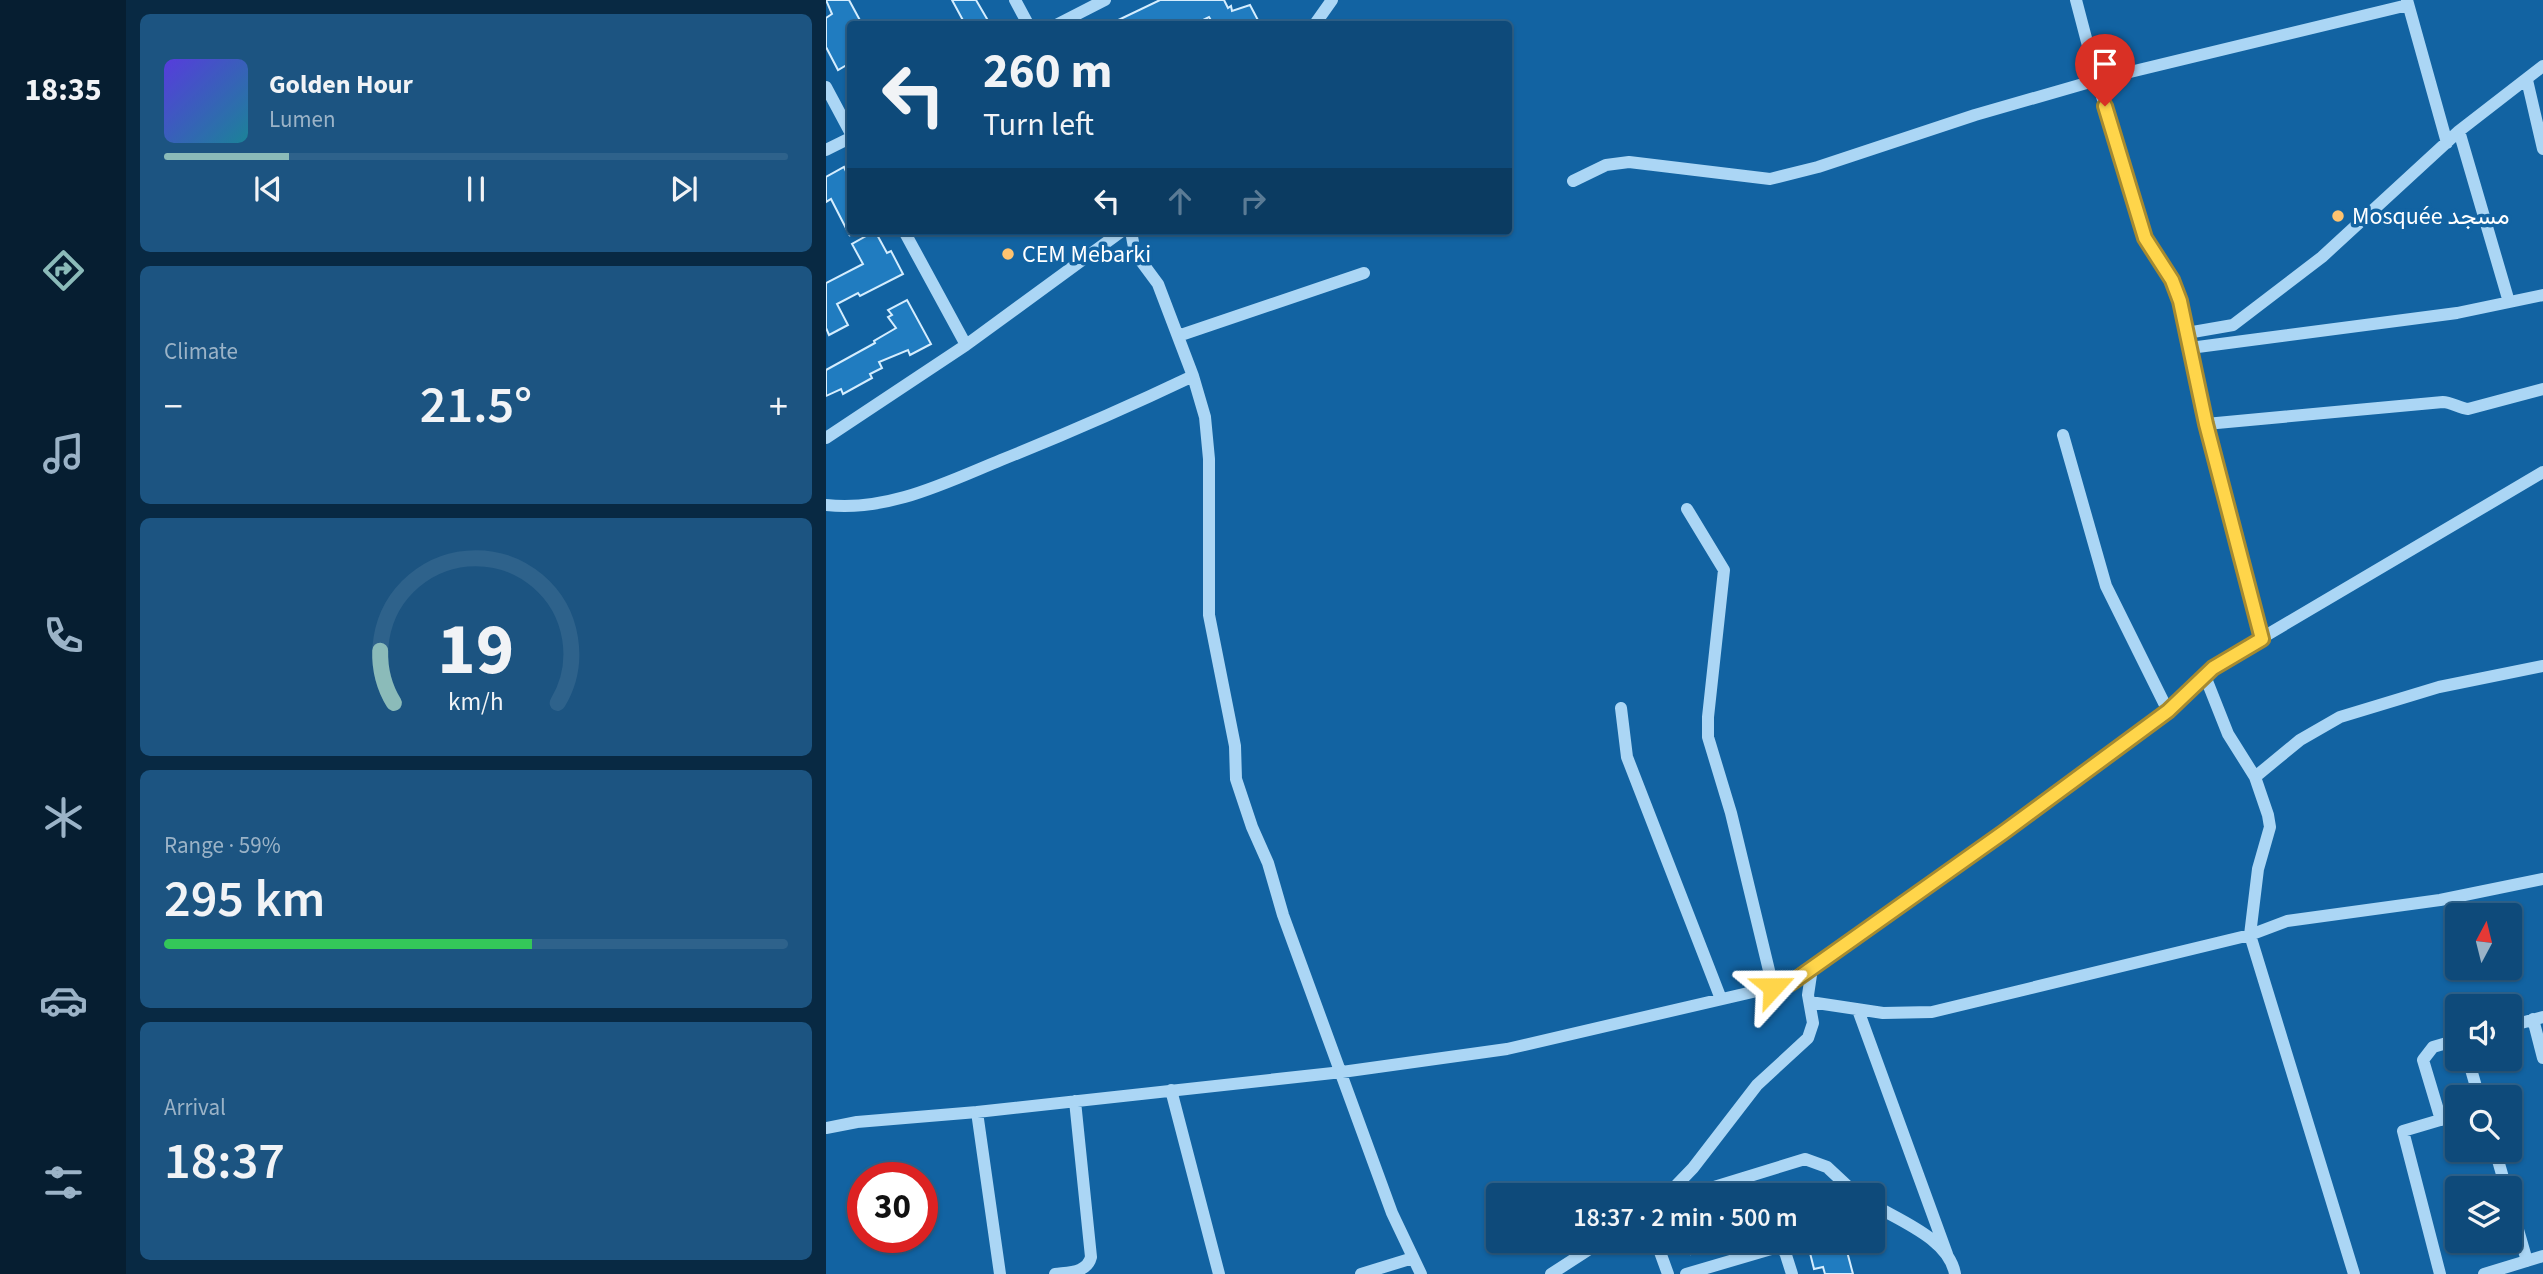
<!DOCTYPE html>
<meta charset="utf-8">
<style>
:root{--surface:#0e4a7a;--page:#1c5481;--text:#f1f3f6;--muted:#9bb3c7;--line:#2e628b;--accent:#8bbbb9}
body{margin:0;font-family:"Source Sans 3",Vazirmatn,sans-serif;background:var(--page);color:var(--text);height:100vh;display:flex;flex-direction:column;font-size:26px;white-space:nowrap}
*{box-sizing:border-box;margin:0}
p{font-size:23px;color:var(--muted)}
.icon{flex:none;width:38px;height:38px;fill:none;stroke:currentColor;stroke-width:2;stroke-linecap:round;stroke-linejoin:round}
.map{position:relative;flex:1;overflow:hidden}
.drawer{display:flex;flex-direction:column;gap:14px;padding:14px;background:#082943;width:700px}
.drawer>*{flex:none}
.hud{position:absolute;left:21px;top:21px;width:665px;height:214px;border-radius:7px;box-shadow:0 2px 5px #0004,0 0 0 2px var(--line);background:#0e4a7a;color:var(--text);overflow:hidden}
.needle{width:46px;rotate:7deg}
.tools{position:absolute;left:1619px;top:903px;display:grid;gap:14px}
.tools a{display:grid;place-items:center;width:77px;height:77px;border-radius:7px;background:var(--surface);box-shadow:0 2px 5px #0004,0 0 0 2px var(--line);font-size:35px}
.speed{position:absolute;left:21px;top:1162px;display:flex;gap:14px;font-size:35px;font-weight:700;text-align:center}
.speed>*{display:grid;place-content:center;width:91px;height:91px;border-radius:50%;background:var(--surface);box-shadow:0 2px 5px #0004,0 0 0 2px var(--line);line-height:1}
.speed .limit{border:10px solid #d22;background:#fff;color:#111}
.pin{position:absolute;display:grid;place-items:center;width:60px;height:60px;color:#fff;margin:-72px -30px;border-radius:50% 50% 50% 0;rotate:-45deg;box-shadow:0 0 7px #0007}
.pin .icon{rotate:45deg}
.me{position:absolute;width:77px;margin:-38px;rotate:66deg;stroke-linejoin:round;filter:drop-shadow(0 0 5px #0008)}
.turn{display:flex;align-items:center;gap:24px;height:147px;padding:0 21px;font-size:32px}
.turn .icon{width:91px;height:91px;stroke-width:2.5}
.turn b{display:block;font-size:49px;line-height:60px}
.lanes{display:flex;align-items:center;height:66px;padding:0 21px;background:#0003;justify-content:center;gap:35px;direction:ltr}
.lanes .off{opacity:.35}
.big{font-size:52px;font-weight:600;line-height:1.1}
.drawer .card{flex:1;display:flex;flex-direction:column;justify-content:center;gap:10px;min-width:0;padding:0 24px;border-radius:10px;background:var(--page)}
.drawer .dial{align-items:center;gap:0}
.dial svg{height:182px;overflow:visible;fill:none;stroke:var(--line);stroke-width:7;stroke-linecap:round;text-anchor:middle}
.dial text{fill:var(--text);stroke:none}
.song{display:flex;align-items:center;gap:21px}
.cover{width:84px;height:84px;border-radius:10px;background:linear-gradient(135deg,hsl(250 70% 55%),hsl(190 70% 35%))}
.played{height:7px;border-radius:4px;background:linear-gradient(90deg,var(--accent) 20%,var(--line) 20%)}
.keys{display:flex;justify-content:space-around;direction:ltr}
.heat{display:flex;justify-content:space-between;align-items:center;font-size:38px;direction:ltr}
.charge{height:10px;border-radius:5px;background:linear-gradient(90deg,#34c759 59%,var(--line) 0)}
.trip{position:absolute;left:660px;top:1183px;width:399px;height:70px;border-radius:7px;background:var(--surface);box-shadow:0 2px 5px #0004,0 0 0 2px var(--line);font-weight:600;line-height:70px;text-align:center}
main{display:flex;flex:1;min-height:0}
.menu{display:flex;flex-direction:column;width:126px;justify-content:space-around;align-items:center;background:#061e31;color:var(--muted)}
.menu .icon{width:49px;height:49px}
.menu .on{color:var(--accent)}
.menu b{font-size:32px;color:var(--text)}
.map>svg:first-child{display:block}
</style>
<main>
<nav class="menu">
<b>18:35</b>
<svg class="icon on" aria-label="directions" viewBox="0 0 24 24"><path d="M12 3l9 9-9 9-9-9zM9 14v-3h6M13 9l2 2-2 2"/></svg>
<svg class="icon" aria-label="music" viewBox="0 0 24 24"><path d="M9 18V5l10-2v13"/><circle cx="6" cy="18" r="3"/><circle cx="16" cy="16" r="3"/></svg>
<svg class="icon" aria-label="phone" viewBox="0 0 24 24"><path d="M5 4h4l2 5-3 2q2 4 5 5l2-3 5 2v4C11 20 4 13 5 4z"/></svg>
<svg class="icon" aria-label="climate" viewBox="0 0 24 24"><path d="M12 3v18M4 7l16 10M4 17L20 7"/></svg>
<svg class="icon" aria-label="car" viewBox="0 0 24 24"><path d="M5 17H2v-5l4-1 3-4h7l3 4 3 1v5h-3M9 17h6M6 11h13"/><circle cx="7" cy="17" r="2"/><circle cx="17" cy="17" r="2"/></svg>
<svg class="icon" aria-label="filters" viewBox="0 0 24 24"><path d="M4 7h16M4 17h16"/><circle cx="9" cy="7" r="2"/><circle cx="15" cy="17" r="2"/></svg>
</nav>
<section class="drawer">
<div class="card">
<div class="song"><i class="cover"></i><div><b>Golden Hour</b><p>Lumen</p></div></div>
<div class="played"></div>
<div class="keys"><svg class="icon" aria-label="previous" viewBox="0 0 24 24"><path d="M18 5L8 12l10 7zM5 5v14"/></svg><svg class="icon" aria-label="pause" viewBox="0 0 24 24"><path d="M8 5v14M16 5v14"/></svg><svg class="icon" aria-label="next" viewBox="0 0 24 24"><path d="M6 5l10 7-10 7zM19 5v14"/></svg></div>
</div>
<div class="card"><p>Climate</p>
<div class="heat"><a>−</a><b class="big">21.5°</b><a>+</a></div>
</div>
<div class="card dial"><svg viewBox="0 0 100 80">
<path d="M14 69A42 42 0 1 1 86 69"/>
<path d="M14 69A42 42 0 0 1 8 46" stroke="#8bbbb9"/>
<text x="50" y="56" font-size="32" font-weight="700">19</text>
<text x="50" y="72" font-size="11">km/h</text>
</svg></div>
<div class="card"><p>Range · 59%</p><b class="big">295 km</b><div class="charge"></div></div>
<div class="card"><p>Arrival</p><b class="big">18:37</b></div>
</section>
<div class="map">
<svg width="1717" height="1274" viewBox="0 0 1717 1274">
<rect width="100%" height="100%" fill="#1263a2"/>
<path fill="#207cc0" stroke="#d4edfe" stroke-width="2" d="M 0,0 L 23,0 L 36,24 L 24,24 L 24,63 L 12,70 L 0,47 L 0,18 L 6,14 Z
M 126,0 L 150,0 L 164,24 L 139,24 Z
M 334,0 L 398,0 L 402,8 L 405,6 L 406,11 L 424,5 L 434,24 L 381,24 L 386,22 L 383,17 L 369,24 L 284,24 Z
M 18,167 L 24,180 L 24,236 L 5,199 L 0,202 L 0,177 Z
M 49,231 L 61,253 L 65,251 L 77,274 L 34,296 L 32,293 L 11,304 L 22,325 L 3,335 L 0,328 L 0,283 L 37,264 L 26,244 Z
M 81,300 L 105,344 L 84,355 L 82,350 L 53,362 L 56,368 L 44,374 L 46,378 L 17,394 L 15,389 L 0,396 L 0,370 L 49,343 L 48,341 L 70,328 L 62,317 L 66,315 L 62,310 Z
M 861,1241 L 900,1241 L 900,1245 L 865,1254 Z
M 981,1241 L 1004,1241 L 1006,1247 L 1019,1244 L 1027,1274 L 999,1274 L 997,1267 L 988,1269 Z"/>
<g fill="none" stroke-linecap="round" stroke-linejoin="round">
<path stroke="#abd6f5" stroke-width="12" d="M 189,0 L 202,24
M 1250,0 L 1271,80 L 1319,238 L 1346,280 L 1355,301 L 1380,424 L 1436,639
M 1581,0 L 1621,143
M 232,24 L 279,0
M 489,24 L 506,0
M 1701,80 L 1717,149
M 0,87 L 24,132
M 1633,131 L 1683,302
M 0,150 L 24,138
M 747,181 L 780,165 L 803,162 L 944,179 L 992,167 L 1149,115 L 1271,80 L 1582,5
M 78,231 L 140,345
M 305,231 L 309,253 L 332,284 L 367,376 L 379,417 L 383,459 L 383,615 L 409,746 L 410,779 L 426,827 L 442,863 L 457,915 L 566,1213 L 595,1274
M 1361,333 L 1407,325 L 1496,257 L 1633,131 L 1717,66
M 352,336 L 538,273
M 1364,348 L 1631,313 L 1717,295
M 1380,424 L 1617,402 C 1625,402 1633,408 1642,409 L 1717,389
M 1237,435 L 1280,586 L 1342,711
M 0,438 L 140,345 L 296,231
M 0,505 C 62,512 119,483 175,460 C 240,434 304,406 367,376
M 861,509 L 898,570 L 882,717 L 882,737 L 905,813 L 947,987
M 1379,676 L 1402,734 L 1429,777 L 1442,815 L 1444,827 L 1432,869 L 1424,935 L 1528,1274
M 795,708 L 801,757 L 895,999
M 1429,777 L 1474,740 L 1514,717 L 1613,687 L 1717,666
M 984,1002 L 1057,1013 L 1106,1012 L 1424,935 L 1461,921 L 1614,900 L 1717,879
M 1032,1010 L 1121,1254
M 1707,1019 L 1717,1058
M 1684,1026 L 1717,1017
M 1642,1059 L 1653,1097
M 345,1090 L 393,1274
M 151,1112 L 174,1274
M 1615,1120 L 1597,1060 L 1607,1047 L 1631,1040
M 0,1128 L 31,1122 L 151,1112 L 516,1072 L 681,1049 L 965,983 L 1178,832 L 1342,711 L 1395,662 L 1717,472
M 1669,1150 L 1680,1188
M 841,1195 L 867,1168 L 931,1085 L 982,1038 L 987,1023 L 982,995 L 986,968
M 862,1195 L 979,1159 L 1001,1167 L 1031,1195
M 1684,1202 L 1701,1261
M 1046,1204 C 1074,1221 1123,1239 1129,1274
M 830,1241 L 842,1274
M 229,1274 C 243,1272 261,1273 265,1257 L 249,1101
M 535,1274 L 587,1258
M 725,1274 L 776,1241
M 860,1274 L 952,1247 L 959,1252 L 966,1274
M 1614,1274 L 1577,1131 L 1631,1115
M 1658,1274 L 1717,1256"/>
</g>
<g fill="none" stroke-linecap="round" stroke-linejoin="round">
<g stroke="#a68a30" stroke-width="18">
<path id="route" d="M 947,987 L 965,983 L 1178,832 L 1342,711 L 1387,668 L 1436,639 L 1380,424 L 1354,301 L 1346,280 L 1319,238 L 1279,106"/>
</g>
<use href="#route" stroke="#ffd54a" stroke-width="12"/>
</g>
<g fill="#ffc36f" stroke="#1263a2" stroke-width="2.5">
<circle cx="1512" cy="216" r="7"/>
<circle cx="182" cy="254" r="7"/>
</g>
<g text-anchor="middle" stroke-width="7" stroke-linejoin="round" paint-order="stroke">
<g font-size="24" fill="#fff" stroke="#1263a2" text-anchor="start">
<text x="1526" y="224">Mosquée مسجد</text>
<text x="196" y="262">CEM Mebarki</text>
</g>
</g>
</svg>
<div class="tools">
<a><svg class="needle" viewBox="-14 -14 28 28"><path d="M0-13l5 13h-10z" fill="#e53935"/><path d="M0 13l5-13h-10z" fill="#9bb3c7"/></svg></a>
<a><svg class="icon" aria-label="sound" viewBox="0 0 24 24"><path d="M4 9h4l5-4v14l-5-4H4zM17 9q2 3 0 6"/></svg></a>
<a><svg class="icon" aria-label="search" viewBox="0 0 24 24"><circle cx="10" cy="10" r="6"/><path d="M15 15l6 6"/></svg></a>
<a><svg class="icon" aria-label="layers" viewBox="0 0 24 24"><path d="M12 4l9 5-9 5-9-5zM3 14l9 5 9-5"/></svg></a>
</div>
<div class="speed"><div class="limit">30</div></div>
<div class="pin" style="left:1279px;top:106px;background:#d93025"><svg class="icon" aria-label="arrive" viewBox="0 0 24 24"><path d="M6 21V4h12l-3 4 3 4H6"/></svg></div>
<svg class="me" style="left:947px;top:987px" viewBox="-20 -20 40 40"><path d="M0-17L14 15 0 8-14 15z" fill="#ffd54a" stroke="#fff" stroke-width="4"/></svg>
<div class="trip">18:37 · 2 min · 500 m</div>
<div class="hud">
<div class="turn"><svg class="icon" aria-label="left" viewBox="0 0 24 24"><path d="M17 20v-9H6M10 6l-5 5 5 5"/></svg><div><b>260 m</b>Turn left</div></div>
<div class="lanes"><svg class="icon" aria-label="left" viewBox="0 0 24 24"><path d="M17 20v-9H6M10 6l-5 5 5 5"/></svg><svg class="icon off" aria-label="ahead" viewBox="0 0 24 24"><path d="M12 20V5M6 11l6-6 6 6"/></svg><svg class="icon off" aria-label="right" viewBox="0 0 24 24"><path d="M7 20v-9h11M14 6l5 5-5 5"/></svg></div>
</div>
</div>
</main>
